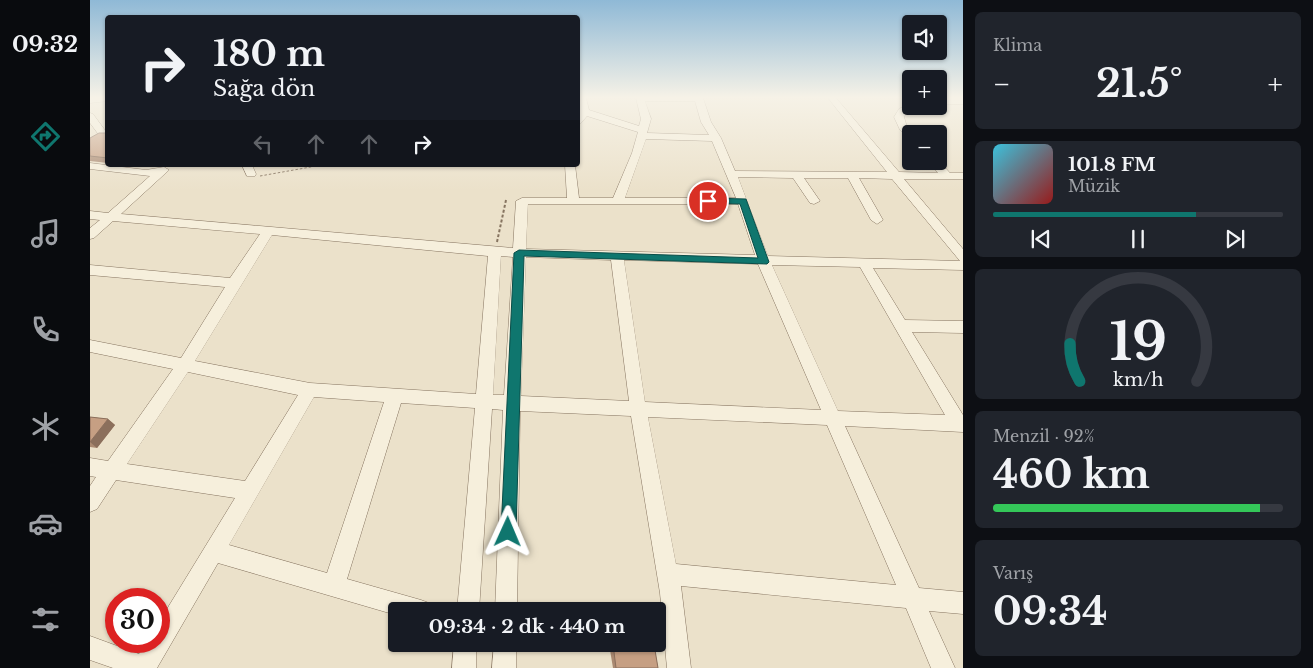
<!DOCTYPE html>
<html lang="tr">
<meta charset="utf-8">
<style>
:root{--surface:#171b24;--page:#20242c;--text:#f1f3f6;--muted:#9ea1a6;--line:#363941;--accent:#0f766e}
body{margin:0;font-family:"Libre Baskerville",serif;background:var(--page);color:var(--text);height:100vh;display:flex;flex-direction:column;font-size:19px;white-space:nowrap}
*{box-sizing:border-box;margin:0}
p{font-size:16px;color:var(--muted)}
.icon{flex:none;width:28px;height:28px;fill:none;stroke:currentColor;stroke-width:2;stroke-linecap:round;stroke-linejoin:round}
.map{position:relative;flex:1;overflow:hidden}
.sheet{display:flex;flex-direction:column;gap:12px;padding:12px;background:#0d0f14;width:350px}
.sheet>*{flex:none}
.banner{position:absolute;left:15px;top:15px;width:475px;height:152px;border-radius:5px;box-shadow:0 1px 4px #0004;background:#171b24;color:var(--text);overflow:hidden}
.controls{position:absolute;left:812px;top:15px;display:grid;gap:10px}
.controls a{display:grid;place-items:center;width:45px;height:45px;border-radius:5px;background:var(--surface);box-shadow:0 1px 4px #0004;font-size:25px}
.speed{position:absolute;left:15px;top:588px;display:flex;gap:10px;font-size:25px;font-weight:700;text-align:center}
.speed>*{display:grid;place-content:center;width:65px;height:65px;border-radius:50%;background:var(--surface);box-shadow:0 1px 4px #0004;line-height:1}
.speed .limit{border:8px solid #d22;background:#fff;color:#111}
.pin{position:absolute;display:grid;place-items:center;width:42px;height:42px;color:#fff;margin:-21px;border:2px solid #fff;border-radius:50%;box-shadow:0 1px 5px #0007}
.me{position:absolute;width:55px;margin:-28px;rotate:1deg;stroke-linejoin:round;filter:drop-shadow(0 0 4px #0008)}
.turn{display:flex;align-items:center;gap:18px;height:105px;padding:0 25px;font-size:22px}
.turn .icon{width:65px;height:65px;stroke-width:2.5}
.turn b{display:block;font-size:35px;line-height:42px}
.lanes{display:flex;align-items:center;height:48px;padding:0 25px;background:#0003;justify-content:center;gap:25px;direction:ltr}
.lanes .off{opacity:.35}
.big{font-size:38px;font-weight:700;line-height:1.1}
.sheet .tile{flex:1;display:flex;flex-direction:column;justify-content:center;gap:8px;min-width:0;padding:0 18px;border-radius:8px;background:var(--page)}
.sheet .dial{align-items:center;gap:0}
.dial svg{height:130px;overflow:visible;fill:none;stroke:var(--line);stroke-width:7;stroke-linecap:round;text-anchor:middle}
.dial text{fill:var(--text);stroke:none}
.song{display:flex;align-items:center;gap:15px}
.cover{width:60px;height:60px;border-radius:8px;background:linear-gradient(135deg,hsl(190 70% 55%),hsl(0 70% 35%))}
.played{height:5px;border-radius:2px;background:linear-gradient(90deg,var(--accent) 70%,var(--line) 70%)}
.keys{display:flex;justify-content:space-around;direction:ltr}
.heat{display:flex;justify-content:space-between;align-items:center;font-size:28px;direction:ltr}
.charge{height:8px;border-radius:4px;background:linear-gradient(90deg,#34c759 92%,var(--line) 0)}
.trip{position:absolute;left:298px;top:602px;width:278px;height:50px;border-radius:5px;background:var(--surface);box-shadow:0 1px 4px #0004;font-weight:700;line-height:50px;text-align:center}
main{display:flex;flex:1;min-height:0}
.dock{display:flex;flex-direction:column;width:90px;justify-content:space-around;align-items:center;background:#090b0e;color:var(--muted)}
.dock .icon{width:35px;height:35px}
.dock .current{color:var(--accent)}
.dock b{font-size:22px;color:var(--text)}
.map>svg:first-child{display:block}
</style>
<main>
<nav class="dock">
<b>09:32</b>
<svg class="icon current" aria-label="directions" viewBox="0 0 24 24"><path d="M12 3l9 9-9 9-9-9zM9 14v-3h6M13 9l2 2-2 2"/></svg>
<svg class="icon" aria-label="music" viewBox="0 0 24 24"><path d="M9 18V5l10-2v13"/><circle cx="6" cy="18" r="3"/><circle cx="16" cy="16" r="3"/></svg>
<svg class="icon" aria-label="phone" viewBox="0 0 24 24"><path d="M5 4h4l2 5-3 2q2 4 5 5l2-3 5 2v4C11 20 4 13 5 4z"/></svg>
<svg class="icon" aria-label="climate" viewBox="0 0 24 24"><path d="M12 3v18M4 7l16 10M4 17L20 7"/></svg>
<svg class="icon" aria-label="car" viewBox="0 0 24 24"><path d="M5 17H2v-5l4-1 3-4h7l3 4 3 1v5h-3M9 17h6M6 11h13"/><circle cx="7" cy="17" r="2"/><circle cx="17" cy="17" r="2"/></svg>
<svg class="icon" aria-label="filters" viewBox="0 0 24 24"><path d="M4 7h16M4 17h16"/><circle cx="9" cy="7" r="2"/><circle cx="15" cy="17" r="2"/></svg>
</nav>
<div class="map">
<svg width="873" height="668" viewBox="0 0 873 668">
<rect width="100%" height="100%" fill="#ebe1ca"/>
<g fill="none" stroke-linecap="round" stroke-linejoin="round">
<g stroke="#867460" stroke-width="1">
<path id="minor" d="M 0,98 L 18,98 L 18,101 L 0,103 Z
M 488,98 L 496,98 L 499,110 L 549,126 L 551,119 L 546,98 L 613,98 L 621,122 L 631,138 L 645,171 L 797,172 L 738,98 L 746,98 L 809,172 L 848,173 L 838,161 L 849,161 L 860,173 L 873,173 L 873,179 L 814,179 L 873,249 L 873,270 L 783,268 L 815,320 L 873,321 L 873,333 L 822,332 L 873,415 L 873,432 L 755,426 L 829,588 L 873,592 L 873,614 L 839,611 L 865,668 L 841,668 L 816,608 L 591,586 L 601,668 L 577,668 L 570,593 L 541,416 L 430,411 L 427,611 L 405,611 L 413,410 L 402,409 L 389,611 L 367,611 L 385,408 L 311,403 L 257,579 L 331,600 L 339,603 L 342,611 L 306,611 L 306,615 L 128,563 L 67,668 L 23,668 L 0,660 L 0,636 L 49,654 L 57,641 L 69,641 L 69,622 L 145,498 L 26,480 L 7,509 L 0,512 L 0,486 L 6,477 L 0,476 L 0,458 L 18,461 L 83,369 L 0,352 L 0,340 L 91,358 L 135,287 L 0,275 L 0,265 L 140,278 L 170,234 L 23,221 L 4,238 L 0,239 L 0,228 L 10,220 L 0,219 L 0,211 L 18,213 L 60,176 L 0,169 L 0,163 L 56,170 L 74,167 L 79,170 L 31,214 L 423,248 L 426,201 L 432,198 L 477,198 L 475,165 L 485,165 L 489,198 L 523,198 L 542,153 L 548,132 L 497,116 L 491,123 L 488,124 L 488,115 L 490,112 ZM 555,101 L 605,101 L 611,122 L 619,135 L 557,133 L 561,119 ZM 556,139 L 622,141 L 646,198 L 535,198 ZM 648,177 L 703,178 L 720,203 L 724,204 L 730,201 L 714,178 L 758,178 L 781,220 L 787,224 L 793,220 L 769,178 L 802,179 L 870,261 L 678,256 ZM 438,204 L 648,204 L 665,255 L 436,249 ZM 182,235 L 398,256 L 386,394 L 220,383 L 105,361 ZM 411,256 L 423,257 L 414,395 L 403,395 ZM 436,257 L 521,260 L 539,401 L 431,396 ZM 534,260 L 668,264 L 731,410 L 555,402 ZM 682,265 L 770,267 L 855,415 L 748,411 ZM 98,372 L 208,395 L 155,481 L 37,464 ZM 224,397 L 294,402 L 237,573 L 139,545 ZM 558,417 L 737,425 L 806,585 L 586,564 Z
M 849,98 L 873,98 L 873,104 L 849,104 Z
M 821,103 L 821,106 L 825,106 L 816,113 L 814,117 L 817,127 L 823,134 L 821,134 L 821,140 L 810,130 L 804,117 L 809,109 Z
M 0,113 L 3,114 L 17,133 L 15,135 L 9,135 L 0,123 Z
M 152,165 L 162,165 L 166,174 L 165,176 L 157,176 Z
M 364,644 L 386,644 L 386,668 L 362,668 Z
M 404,644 L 426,644 L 426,668 L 402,668 Z"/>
</g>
<path stroke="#867460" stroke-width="1" stroke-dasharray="2.5 2" stroke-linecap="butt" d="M 170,176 L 232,165"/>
<path stroke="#867460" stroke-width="2" stroke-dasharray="3 2" stroke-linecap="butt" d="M 407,242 L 416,200"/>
<use href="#minor" fill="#f6efdc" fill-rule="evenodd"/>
</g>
<path fill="#aa8971" d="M 18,133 L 18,163 L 0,161 L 0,138 Z
M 48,165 L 71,165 L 70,166 L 49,167 Z
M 0,417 L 18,419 L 25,425 L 7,448 L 0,447 Z
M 519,644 L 564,644 L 568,668 L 523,668 Z"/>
<path fill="#8b6f5c" d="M 18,419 L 25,425 L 7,448 L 0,442 Z"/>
<path fill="#c69f83" stroke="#8b6f5c" d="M 9,133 L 18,133 L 18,158 L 0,156 L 0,138 Z
M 0,417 L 18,419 L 0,442 Z
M 523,644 L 564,644 L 568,668 L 526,668 Z"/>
<linearGradient id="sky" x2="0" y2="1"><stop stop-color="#8fb9d6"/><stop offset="0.51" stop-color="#f6f2e7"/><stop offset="1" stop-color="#f6f2e7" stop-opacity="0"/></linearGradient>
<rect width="873" height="191" fill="url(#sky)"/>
<path fill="#0f766e" stroke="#0a4d48" d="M 618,198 L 656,199 L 679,262 L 677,264 L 434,256 L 426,532 L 424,537 L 418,540 L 413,537 L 411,532 L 424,253 L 429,250 L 668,258 L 650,204 L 614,203 L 613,201 Z"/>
</svg>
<div class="controls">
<a><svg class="icon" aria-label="sound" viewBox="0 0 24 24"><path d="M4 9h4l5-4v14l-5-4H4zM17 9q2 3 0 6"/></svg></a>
<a>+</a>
<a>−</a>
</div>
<div class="speed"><div class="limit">30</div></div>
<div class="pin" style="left:618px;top:201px;background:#d93025"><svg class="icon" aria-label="arrive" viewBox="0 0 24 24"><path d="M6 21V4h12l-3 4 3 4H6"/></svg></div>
<svg class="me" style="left:418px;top:532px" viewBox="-20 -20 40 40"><path d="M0-17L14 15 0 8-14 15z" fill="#0f766e" stroke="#fff" stroke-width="4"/></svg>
<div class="trip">09:34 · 2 dk · 440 m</div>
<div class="banner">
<div class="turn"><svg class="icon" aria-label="right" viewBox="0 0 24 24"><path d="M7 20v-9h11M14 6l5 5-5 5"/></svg><div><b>180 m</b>Sağa dön</div></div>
<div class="lanes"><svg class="icon off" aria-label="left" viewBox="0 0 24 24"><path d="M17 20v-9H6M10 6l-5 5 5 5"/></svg><svg class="icon off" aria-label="ahead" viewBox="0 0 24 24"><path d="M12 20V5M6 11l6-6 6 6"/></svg><svg class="icon off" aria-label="ahead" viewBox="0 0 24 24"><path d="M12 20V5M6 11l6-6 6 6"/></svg><svg class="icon" aria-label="right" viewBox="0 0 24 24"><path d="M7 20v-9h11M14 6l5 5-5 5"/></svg></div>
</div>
</div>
<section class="sheet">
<div class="tile"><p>Klima</p>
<div class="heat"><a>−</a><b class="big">21.5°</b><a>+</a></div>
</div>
<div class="tile">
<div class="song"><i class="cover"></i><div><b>101.8 FM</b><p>Müzik</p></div></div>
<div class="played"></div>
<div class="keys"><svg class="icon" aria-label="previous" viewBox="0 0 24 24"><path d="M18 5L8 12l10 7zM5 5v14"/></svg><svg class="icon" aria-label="pause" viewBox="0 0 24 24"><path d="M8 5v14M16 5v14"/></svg><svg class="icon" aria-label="next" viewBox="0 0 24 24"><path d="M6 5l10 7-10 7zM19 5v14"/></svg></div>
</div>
<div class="tile dial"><svg viewBox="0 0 100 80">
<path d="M14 69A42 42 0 1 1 86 69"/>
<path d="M14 69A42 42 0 0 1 8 46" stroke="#0f766e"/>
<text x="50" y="56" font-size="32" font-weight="700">19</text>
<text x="50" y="72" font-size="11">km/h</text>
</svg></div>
<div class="tile"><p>Menzil · 92%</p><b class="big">460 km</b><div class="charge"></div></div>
<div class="tile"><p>Varış</p><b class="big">09:34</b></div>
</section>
</main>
